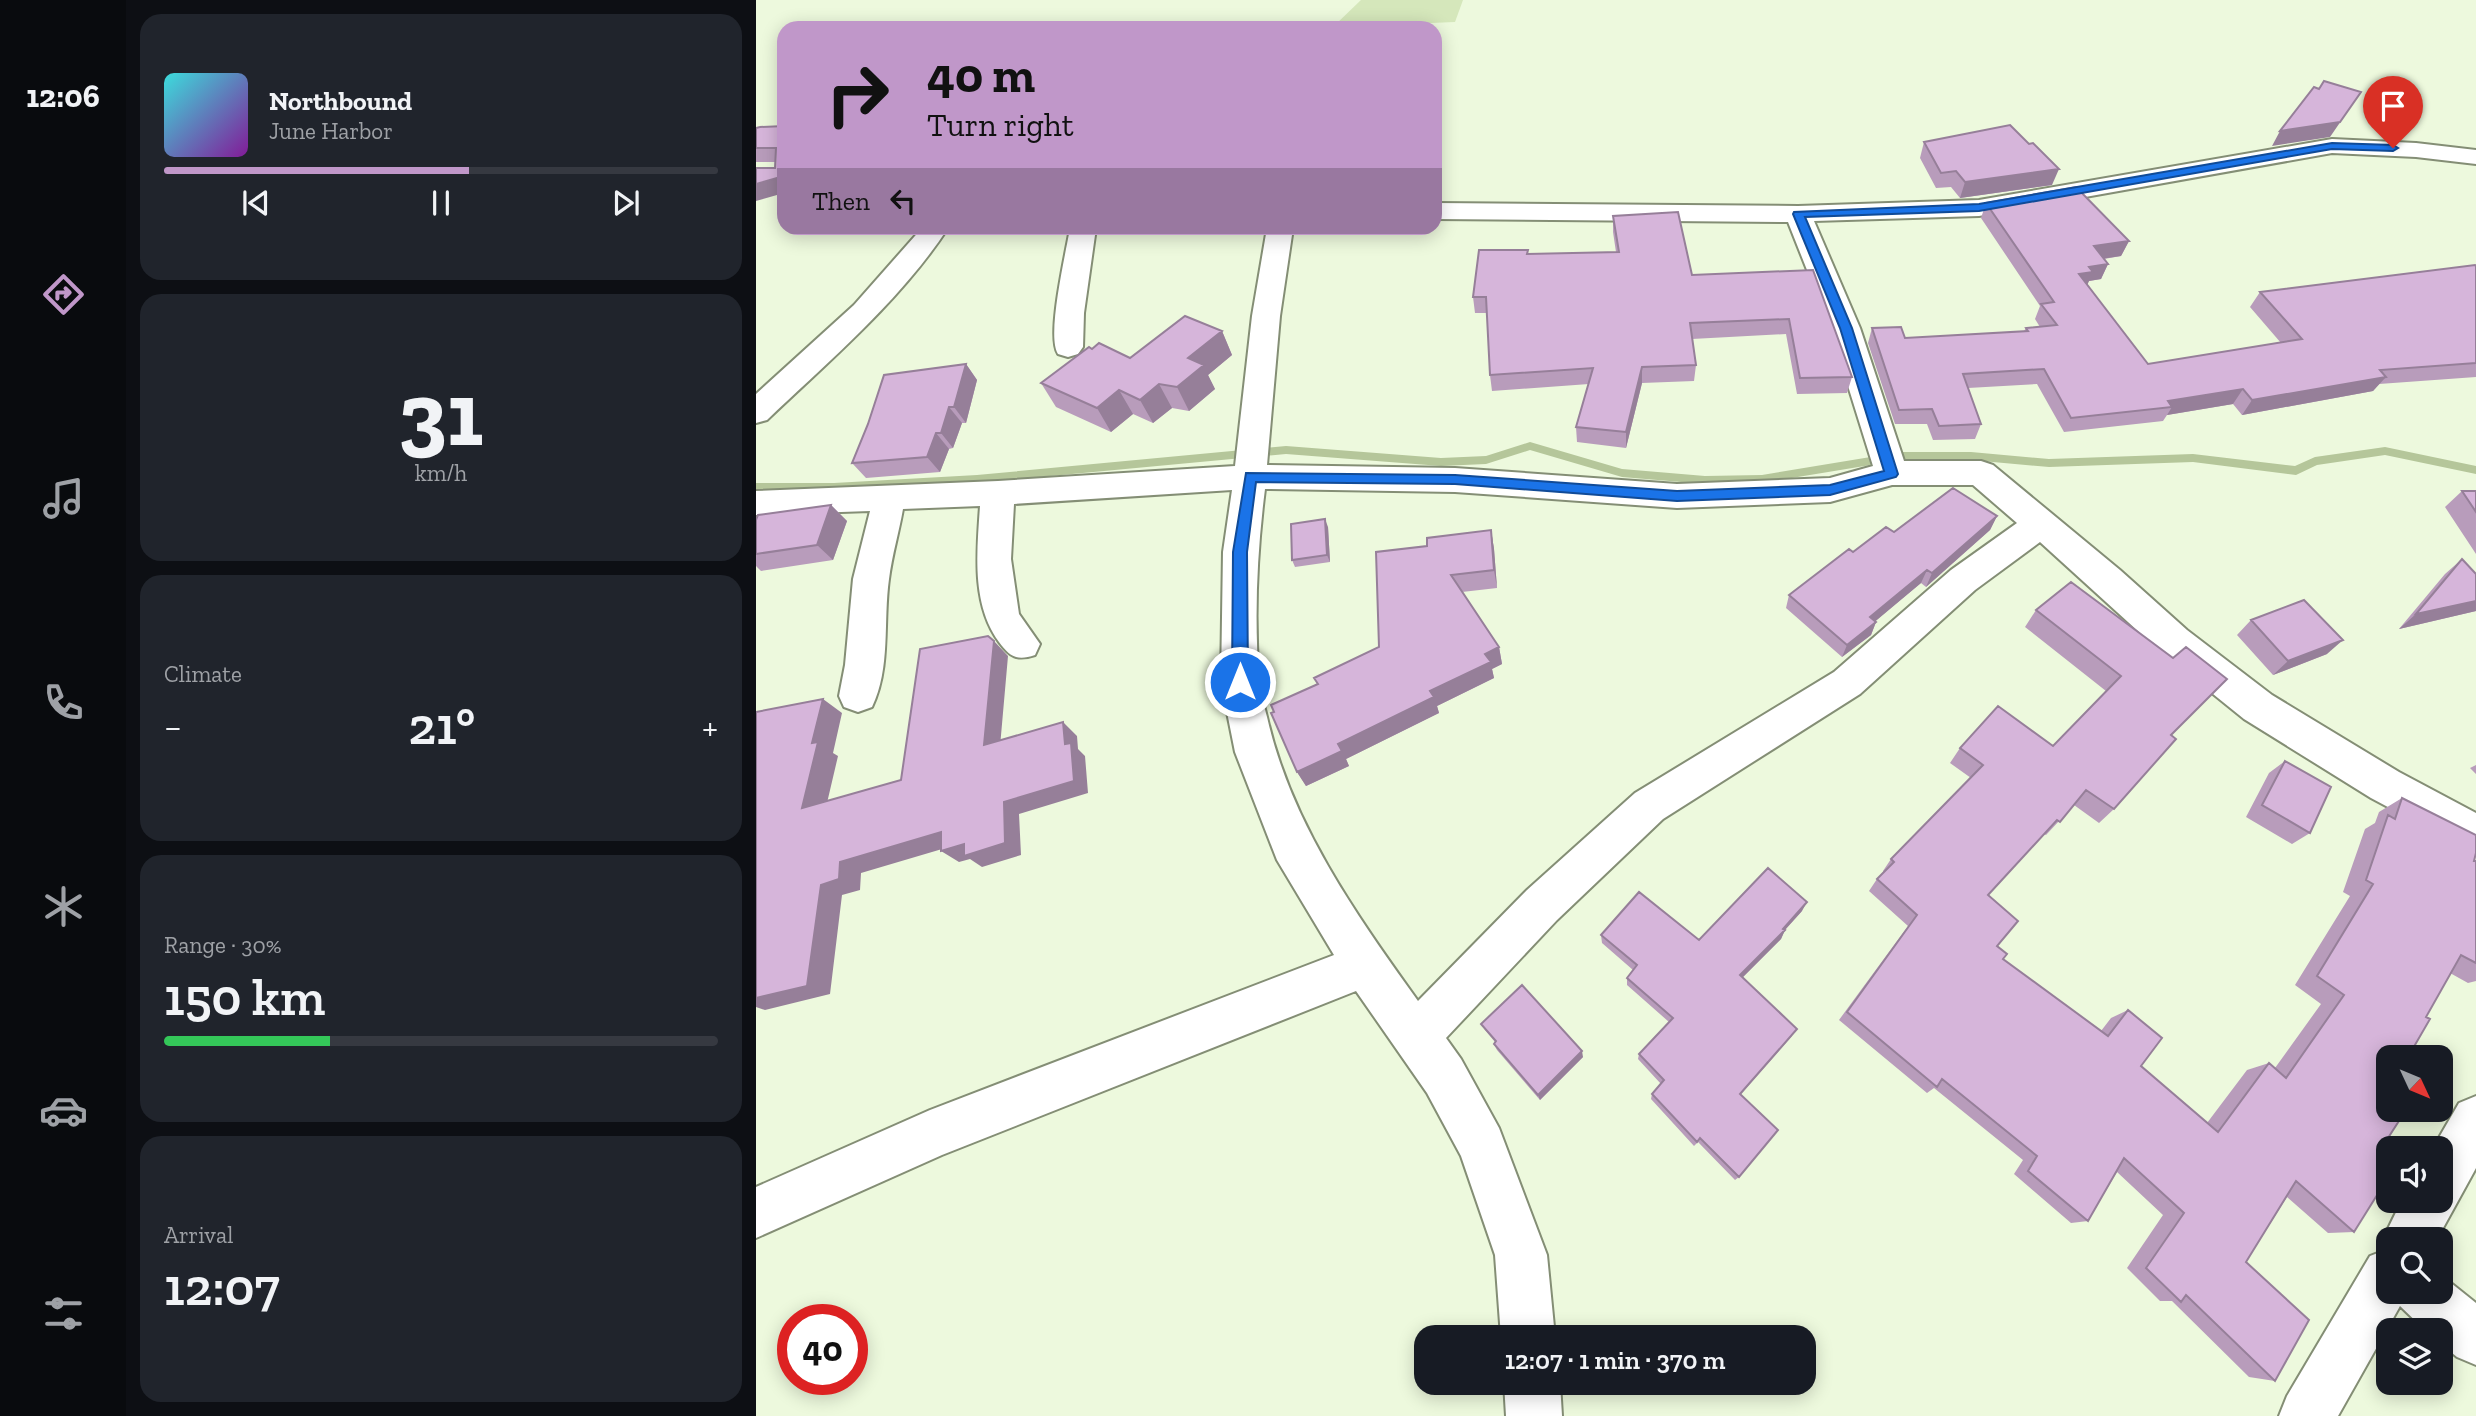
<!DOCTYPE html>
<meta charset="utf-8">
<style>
:root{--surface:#171b24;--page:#20242c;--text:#f1f3f6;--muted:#9ea1a6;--line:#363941;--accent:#c097c9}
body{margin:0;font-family:"Zilla Slab",serif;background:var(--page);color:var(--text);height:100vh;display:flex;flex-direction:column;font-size:26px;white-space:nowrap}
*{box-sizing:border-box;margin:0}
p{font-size:23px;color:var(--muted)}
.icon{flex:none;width:38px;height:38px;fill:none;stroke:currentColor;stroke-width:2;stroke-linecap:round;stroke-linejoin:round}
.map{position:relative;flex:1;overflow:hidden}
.panel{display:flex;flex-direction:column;gap:14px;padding:14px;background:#0d0f14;width:630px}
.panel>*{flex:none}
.top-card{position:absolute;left:21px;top:21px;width:665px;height:214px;border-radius:21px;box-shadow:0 4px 18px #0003;background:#c097c9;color:#111;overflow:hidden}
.needle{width:46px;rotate:134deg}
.fabs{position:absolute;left:1620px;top:1045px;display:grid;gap:14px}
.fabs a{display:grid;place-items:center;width:77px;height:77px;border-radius:14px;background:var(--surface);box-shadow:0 4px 18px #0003;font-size:35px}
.speed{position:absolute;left:21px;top:1304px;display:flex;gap:14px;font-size:35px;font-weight:700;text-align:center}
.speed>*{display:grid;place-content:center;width:91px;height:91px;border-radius:50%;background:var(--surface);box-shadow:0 4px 18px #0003;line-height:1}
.speed .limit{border:10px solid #d22;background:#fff;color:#111}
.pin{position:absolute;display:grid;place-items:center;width:60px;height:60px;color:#fff;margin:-72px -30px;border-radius:50% 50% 50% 0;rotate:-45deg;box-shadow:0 0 7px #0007}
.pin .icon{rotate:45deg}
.me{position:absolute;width:77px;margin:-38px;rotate:0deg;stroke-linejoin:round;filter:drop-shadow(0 0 5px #0008)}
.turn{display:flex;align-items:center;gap:24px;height:147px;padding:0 35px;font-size:32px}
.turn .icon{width:91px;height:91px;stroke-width:2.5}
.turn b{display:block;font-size:49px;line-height:60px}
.then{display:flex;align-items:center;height:66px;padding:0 35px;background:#0003;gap:14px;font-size:26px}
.big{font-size:52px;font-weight:600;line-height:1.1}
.panel .card{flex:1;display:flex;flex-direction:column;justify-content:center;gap:10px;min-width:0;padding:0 24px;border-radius:21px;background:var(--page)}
.panel .dial{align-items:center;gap:0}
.dial b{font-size:91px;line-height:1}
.song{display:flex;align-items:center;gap:21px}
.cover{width:84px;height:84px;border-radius:10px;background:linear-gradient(135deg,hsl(180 70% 55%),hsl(290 70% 35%))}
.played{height:7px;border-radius:4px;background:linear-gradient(90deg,var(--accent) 55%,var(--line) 55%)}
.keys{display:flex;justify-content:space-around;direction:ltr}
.heat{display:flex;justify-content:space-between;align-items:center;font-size:38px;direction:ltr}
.charge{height:10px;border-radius:5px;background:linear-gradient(90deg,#34c759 30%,var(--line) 0)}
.trip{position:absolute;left:658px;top:1325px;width:402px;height:70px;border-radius:21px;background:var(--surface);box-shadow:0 4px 18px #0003;font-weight:600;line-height:70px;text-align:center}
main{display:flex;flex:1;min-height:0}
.dock{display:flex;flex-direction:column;width:126px;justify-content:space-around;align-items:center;background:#090b0e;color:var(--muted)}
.dock .icon{width:49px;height:49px}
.dock .current{color:var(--accent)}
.dock b{font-size:32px;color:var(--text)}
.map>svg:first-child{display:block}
</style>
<main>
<nav class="dock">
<b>12:06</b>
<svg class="icon current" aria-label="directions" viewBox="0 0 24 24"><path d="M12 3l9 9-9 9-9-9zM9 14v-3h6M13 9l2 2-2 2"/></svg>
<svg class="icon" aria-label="music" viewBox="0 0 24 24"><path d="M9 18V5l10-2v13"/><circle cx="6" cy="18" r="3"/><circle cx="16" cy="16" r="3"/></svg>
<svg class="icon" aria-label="phone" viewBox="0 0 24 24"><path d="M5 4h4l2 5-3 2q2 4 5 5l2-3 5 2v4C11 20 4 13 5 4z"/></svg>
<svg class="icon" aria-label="climate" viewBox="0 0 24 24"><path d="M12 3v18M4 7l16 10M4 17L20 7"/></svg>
<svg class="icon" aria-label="car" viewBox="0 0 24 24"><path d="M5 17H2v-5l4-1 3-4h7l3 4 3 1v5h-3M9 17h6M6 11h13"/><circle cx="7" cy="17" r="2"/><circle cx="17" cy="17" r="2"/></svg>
<svg class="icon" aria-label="filters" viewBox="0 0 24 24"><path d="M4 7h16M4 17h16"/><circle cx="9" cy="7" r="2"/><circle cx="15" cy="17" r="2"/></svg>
</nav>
<section class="panel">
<div class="card">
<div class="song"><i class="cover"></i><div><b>Northbound</b><p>June Harbor</p></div></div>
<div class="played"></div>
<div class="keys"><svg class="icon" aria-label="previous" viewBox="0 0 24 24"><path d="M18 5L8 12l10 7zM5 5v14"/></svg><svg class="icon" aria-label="pause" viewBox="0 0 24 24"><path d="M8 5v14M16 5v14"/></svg><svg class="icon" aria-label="next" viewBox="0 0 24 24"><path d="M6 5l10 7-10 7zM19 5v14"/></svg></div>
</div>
<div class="card dial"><b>31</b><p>km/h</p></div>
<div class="card"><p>Climate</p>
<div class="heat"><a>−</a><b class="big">21°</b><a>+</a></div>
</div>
<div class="card"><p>Range · 30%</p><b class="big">150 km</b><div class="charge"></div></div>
<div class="card"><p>Arrival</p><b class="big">12:07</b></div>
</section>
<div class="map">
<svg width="1720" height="1416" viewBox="0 0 1720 1416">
<rect width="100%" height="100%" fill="#edf9dd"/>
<path fill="#d5e7bb" d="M 605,0 L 707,0 L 699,22 L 577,27 Z"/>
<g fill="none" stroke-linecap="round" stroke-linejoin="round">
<path fill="#b5c69a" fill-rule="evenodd" d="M 774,442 L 866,469 L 949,476 L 1006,475 L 1145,452 L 1215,452 L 1293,459 L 1437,454 L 1539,466 L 1559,457 L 1629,447 L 1720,466 L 1720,474 L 1629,455 L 1561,465 L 1540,475 L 1437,462 L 1293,467 L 1215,460 L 1145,460 L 1006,483 L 949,484 L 866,477 L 774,450 L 730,464 L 685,466 L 530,454 L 221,483 L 78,491 L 0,491 L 0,483 L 78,483 L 221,475 L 530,446 L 685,458 L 730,456 Z"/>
<g stroke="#848e75" stroke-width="4">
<path id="minor" d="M 1576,139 L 1660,143 L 1720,150 L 1720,164 L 1660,157 L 1576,153 L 1223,216 L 1058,221 L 1104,328 L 1148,461 L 1225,461 L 1237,465 L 1364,570 L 1431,630 L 1516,695 L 1643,772 L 1720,813 L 1720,854 L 1615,798 L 1488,719 L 1405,652 L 1284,542 L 1219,590 L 1104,694 L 907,819 L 801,920 L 690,1038 L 705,1059 L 743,1128 L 791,1255 L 799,1337 L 745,1337 L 739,1255 L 705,1156 L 671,1093 L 600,991 L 186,1155 L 0,1238 L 0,1187 L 174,1110 L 578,955 L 521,860 L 479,752 L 465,682 L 467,552 L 476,490 L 258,504 L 255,559 L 263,614 L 284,644 L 279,655 C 261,661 254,657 243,642 C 215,604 221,551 224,506 L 147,509 C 143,532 136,555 133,579 C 127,621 135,668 116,707 L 102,712 L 88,707 L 83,696 L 89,665 L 97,579 L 114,511 L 0,515 L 0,491 L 242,481 L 479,466 L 496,316 L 511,228 L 537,228 L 524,316 L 511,465 L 699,468 L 921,484 L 1074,478 L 1117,466 L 1074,328 L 1032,222 L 679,219 L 679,203 L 1042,206 L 1223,200 ZM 1136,485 L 1217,485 L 1261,523 L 1195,570 L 1078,672 L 879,793 L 771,890 L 662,1001 C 599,913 535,823 511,717 C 508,705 504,692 503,680 C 498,617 501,552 509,489 L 699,492 L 921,508 L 1074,502 Z
M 166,228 L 192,228 C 144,301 74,360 11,420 L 0,423 L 0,394 L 98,305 Z
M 314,228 L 340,228 L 328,313 L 327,347 L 322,354 L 312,357 L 302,354 C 290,336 310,253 314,228 Z
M 1720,1096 L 1720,1168 L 1681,1239 L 1633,1239 L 1633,1292 L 1685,1292 L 1685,1275 L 1720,1303 L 1720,1365 L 1701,1357 L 1685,1344 L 1685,1330 L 1669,1330 L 1644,1306 L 1582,1416 L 1523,1416 L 1531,1396 L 1614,1256 L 1632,1249 L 1627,1239 L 1646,1200 L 1685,1200 L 1685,1148 L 1677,1148 L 1703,1103 Z
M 748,1382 L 804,1382 L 806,1416 L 750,1416 Z"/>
</g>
<use href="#minor" fill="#fff" fill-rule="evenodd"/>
</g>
<path fill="#b89cbb" d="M 28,126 L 28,193 L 19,168 L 19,162 L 0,162 L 0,128 Z
M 1168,142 L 1296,185 L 1204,198 L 1195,187 L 1180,188 L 1164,158 Z
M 1230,203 L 1373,241 L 1365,256 L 1348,259 L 1352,264 L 1345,279 L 1333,281 L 1331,285 L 1392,364 L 1525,343 L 1494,307 L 1504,292 L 1720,266 L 1720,377 L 1623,384 L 1617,391 L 1486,415 L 1477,404 L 1411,415 L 1407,421 L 1308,432 L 1281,384 L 1212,388 L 1225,424 L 1219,439 L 1177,440 L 1171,424 L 1139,424 L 1112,343 L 1116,328 L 1149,338 L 1268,331 L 1270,328 L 1284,327 L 1279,319 L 1284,306 L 1225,218 Z
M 857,216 L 936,275 L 1057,270 L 1096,377 L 1091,393 L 1041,394 L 1030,334 L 936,339 L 940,365 L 938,381 L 886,383 L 870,448 L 821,442 L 820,427 L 833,384 L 736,391 L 734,375 L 731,313 L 719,313 L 717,297 L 772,250 L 772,254 L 860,252 L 857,232 Z
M 466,331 L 476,355 L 452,375 L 459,389 L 433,411 L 416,408 L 397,423 L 377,414 L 355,432 L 300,407 L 285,383 L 336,349 L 374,358 Z
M 210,364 L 221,380 L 210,423 L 206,423 L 197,448 L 193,449 L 184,472 L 110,478 L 96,463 Z
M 1706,491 L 1720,491 L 1720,554 L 1689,507 Z
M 75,505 L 91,521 L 77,560 L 5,571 L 0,566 L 0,520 Z
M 1241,516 L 1234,530 L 1170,587 L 1165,583 L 1119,621 L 1120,622 L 1115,635 L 1086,657 L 1030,608 L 1033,595 L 1097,552 L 1138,532 Z
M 572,527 L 574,562 L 539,567 L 536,560 Z
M 735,530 L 738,549 L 741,588 L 706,592 L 743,647 L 746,664 L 736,669 L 738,678 L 681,706 L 683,713 L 590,759 L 593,766 L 550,786 L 541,772 L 562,684 L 623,647 L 671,546 Z
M 1706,559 L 1720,574 L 1720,611 L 1643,629 L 1689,574 Z
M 1315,582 L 1415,735 L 1358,809 L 1343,823 L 1318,805 L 1290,835 L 1288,834 L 1232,895 L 1241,946 L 1247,959 L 1345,1031 L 1355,1018 L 1372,1010 L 1385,1066 L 1451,1123 L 1491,1070 L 1513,1063 L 1519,1068 L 1565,1004 L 1539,985 L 1594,896 L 1587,892 L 1609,829 L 1619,823 L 1623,812 L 1646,798 L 1720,861 L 1720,981 L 1712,983 L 1694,973 L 1633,1057 L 1623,1152 L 1598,1232 L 1572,1233 L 1531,1197 L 1490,1262 L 1519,1381 L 1493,1377 L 1416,1301 L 1404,1301 L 1371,1268 L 1407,1215 L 1361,1172 L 1332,1221 L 1315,1223 L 1258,1174 L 1267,1160 L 1178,1088 L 1171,1093 L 1083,1020 L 1152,926 L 1113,891 L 1121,879 L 1127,872 L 1127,871 L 1135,859 L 1215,778 L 1194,763 L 1204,748 L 1297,746 L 1350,691 L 1269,627 L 1280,610 Z
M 1495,620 L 1571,654 L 1517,675 L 1481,635 Z
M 1529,761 L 1554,833 L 1536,844 L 1490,817 L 1513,773 Z
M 1720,765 L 1720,774 L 1714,768 Z
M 1046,911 L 1029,930 L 1025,939 L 986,978 L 1036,1036 L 985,1094 L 983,1177 L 979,1180 L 942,1142 L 938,1146 L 895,1099 L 896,1094 L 905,1084 L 882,1059 L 883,1054 L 913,1022 L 871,985 L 871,978 L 877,970 L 846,943 L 845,935 L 943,940 Z
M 725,1024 L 827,1057 L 784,1100 L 741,1050 L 738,1044 L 739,1042 L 729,1030 Z"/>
<path fill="#967f99" d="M 1605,92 L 1574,137 L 1516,146 L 1524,131 Z
M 1303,169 L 1296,185 L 1204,198 L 1209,182 Z
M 28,176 L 28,193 L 0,201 L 0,184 Z
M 266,228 L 310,228 L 309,229 L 269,234 Z
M 1373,241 L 1365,256 L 1331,261 L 1338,246 Z
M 1352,264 L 1345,279 L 1333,281 L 1330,287 L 1323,274 L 1333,267 Z
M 466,331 L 476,355 L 452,375 L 459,389 L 433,411 L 421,387 L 432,358 Z
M 210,364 L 221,380 L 210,423 L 198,407 Z
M 886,367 L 886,383 L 870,448 L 870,432 Z
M 1630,377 L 1617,391 L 1486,415 L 1496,400 Z
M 403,384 L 416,408 L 397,423 L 384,400 Z
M 1487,389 L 1477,404 L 1411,415 L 1416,407 L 1412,401 Z
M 363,390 L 377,414 L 355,432 L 341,408 Z
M 193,407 L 206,423 L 197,448 L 185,433 Z
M 180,433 L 193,449 L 184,472 L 171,457 Z
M 75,505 L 91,521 L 77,560 L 61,545 Z
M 1241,516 L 1234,530 L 1170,587 L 1176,573 Z
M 569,519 L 572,527 L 574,562 L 571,555 Z
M 735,530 L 738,549 L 741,588 L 738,570 Z
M 1171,570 L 1165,583 L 1109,630 L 1114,617 Z
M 1720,601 L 1720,611 L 1643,629 L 1660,614 Z
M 1120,622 L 1115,635 L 1086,657 L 1091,645 Z
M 1587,640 L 1571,654 L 1517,675 L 1532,661 Z
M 238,641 L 252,656 L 243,758 L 228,745 Z
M 743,647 L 746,664 L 736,669 L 738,678 L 681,706 L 683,713 L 590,759 L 593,766 L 550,786 L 541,772 L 582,744 L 674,691 L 729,654 Z
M 67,699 L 86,713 L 77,753 L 82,756 L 67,820 L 46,808 L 56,743 Z
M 307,722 L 321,736 L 322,749 L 329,756 L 332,793 L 263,814 L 265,855 L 226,867 L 214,859 L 203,862 L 185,851 L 248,802 L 309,744 Z
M 185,832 L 203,844 L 105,873 L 104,890 L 86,895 L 74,994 L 9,1010 L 0,1007 L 0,998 L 65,885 L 84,862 Z
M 1051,902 L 1046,911 L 1027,932 L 1029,930 L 1025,939 L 981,983 L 984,975 Z
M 826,1051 L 827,1057 L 784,1100 L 782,1095 Z"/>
<path fill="#d6b5da" stroke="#967f99" stroke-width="2" d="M 1568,81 L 1605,92 L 1584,122 L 1524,131 L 1558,87 L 1563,89 Z
M 1254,125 L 1273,144 L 1277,143 L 1303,169 L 1209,182 L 1200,171 L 1185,173 L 1168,142 Z
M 28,126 L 28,176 L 0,184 L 0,168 L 19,168 L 20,148 L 0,148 L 0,128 L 4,127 Z
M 1320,187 L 1373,241 L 1338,246 L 1352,264 L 1333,267 L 1337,272 L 1323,274 L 1392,364 L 1546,339 L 1504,292 L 1719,265 L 1720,266 L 1720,363 L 1624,370 L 1630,377 L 1496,400 L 1487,389 L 1412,401 L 1416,407 L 1315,418 L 1288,369 L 1207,374 L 1225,424 L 1183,426 L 1176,409 L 1143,410 L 1116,328 L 1145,327 L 1149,338 L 1272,331 L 1270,328 L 1301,325 L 1285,304 L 1298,302 L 1230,203 Z
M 922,212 L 936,275 L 1057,270 L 1096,377 L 1044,378 L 1033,319 L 934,323 L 940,365 L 886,367 L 870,432 L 820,427 L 837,368 L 734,375 L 730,297 L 717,297 L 723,250 L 772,250 L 771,254 L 863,252 L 857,216 Z
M 429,316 L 466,331 L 432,358 L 448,365 L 421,387 L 403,384 L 384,400 L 363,390 L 341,408 L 285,383 L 333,347 L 336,349 L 343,343 L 374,358 Z
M 210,364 L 198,407 L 193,407 L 185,433 L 180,433 L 171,457 L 96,463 L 112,424 L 128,375 Z
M 1197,488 L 1241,516 L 1176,573 L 1171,570 L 1114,617 L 1120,622 L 1091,645 L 1033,595 L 1093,549 L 1097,552 L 1130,527 L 1138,532 Z
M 1706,491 L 1720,491 L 1720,512 Z
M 75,505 L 61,545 L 0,554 L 0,520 L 2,515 Z
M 569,519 L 571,555 L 536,560 L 535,524 Z
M 735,530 L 738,570 L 695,575 L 743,647 L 729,654 L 735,662 L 674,691 L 678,697 L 582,744 L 586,751 L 541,772 L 515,713 L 518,712 L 515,705 L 562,684 L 558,678 L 623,647 L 620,552 L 671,546 L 671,538 Z
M 1706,559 L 1720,574 L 1720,601 L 1660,614 Z
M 1315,582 L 1417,658 L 1430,647 L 1471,679 L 1415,735 L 1420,739 L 1358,809 L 1330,790 L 1304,822 L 1301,820 L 1232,895 L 1262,921 L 1241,946 L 1251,954 L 1247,959 L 1352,1036 L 1372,1010 L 1406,1038 L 1385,1066 L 1462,1132 L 1513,1063 L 1530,1078 L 1588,995 L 1561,976 L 1617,884 L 1610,880 L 1632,815 L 1639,819 L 1646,798 L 1720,835 L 1720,853 L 1718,861 L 1720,861 L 1720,963 L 1705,955 L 1670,1017 L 1674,1019 L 1652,1057 L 1633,1057 L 1633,1110 L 1650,1110 L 1623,1152 L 1633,1160 L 1633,1176 L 1598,1232 L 1540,1181 L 1490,1262 L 1553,1320 L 1519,1381 L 1430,1295 L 1425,1302 L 1390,1268 L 1428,1213 L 1368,1158 L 1332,1221 L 1272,1171 L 1281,1156 L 1186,1079 L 1181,1087 L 1091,1012 L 1161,915 L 1121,879 L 1138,862 L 1135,859 L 1227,765 L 1204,748 L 1242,706 L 1297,746 L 1365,676 L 1280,610 Z
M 1548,600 L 1587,640 L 1532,661 L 1495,620 Z
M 232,636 L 238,641 L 228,745 L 307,722 L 309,744 L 315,743 L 318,781 L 248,802 L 249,843 L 208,856 L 208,844 L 185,851 L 185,832 L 84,862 L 83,879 L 65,885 L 51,986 L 0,998 L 0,712 L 67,699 L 56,743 L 62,742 L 46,808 L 145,780 L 164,649 Z
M 1529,761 L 1575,787 L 1554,833 L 1506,805 Z
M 1012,868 L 1051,902 L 1027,929 L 1029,930 L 984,975 L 1041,1029 L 984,1094 L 1022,1130 L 983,1177 L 944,1138 L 941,1142 L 896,1094 L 908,1080 L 883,1054 L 917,1018 L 871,978 L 881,965 L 845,935 L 883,892 L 943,940 Z
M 766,985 L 826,1051 L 782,1095 L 738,1044 L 740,1041 L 725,1024 Z"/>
<path fill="#1a73e8" stroke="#114b97" stroke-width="2" d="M 1576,143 L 1637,145 L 1642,148 L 1637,151 L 1576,149 L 1223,211 L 1049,217 L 1096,328 L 1142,474 L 1140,477 L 1074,495 L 921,501 L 699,484 L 500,482 L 491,552 L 492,682 L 484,689 L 479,687 L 476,682 L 477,552 L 490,473 L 699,475 L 921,491 L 1074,485 L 1128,471 L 1084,328 L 1037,214 L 1038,212 L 1223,204 Z"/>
</svg>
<div class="fabs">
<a><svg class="needle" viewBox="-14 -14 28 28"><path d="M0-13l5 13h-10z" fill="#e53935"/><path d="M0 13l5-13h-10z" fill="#9ea1a6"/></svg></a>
<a><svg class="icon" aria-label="sound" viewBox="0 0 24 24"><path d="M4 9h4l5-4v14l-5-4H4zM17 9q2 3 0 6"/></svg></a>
<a><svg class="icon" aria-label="search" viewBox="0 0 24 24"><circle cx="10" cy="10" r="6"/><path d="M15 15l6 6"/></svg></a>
<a><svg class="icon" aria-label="layers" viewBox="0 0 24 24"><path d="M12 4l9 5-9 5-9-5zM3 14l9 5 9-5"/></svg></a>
</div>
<div class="speed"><div class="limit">40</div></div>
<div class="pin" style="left:1637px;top:148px;background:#d93025"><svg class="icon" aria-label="arrive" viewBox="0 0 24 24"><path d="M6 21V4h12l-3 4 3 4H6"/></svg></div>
<svg class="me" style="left:484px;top:682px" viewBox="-20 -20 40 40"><circle r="17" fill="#1a73e8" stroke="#fff" stroke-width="3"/><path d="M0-11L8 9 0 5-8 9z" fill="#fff"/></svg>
<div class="trip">12:07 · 1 min · 370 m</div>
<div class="top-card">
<div class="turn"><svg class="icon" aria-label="right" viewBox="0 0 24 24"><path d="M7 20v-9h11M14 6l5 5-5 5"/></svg><div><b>40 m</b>Turn right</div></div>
<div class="then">Then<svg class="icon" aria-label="left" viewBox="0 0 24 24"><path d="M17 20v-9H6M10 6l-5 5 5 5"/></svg></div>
</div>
</div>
</main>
